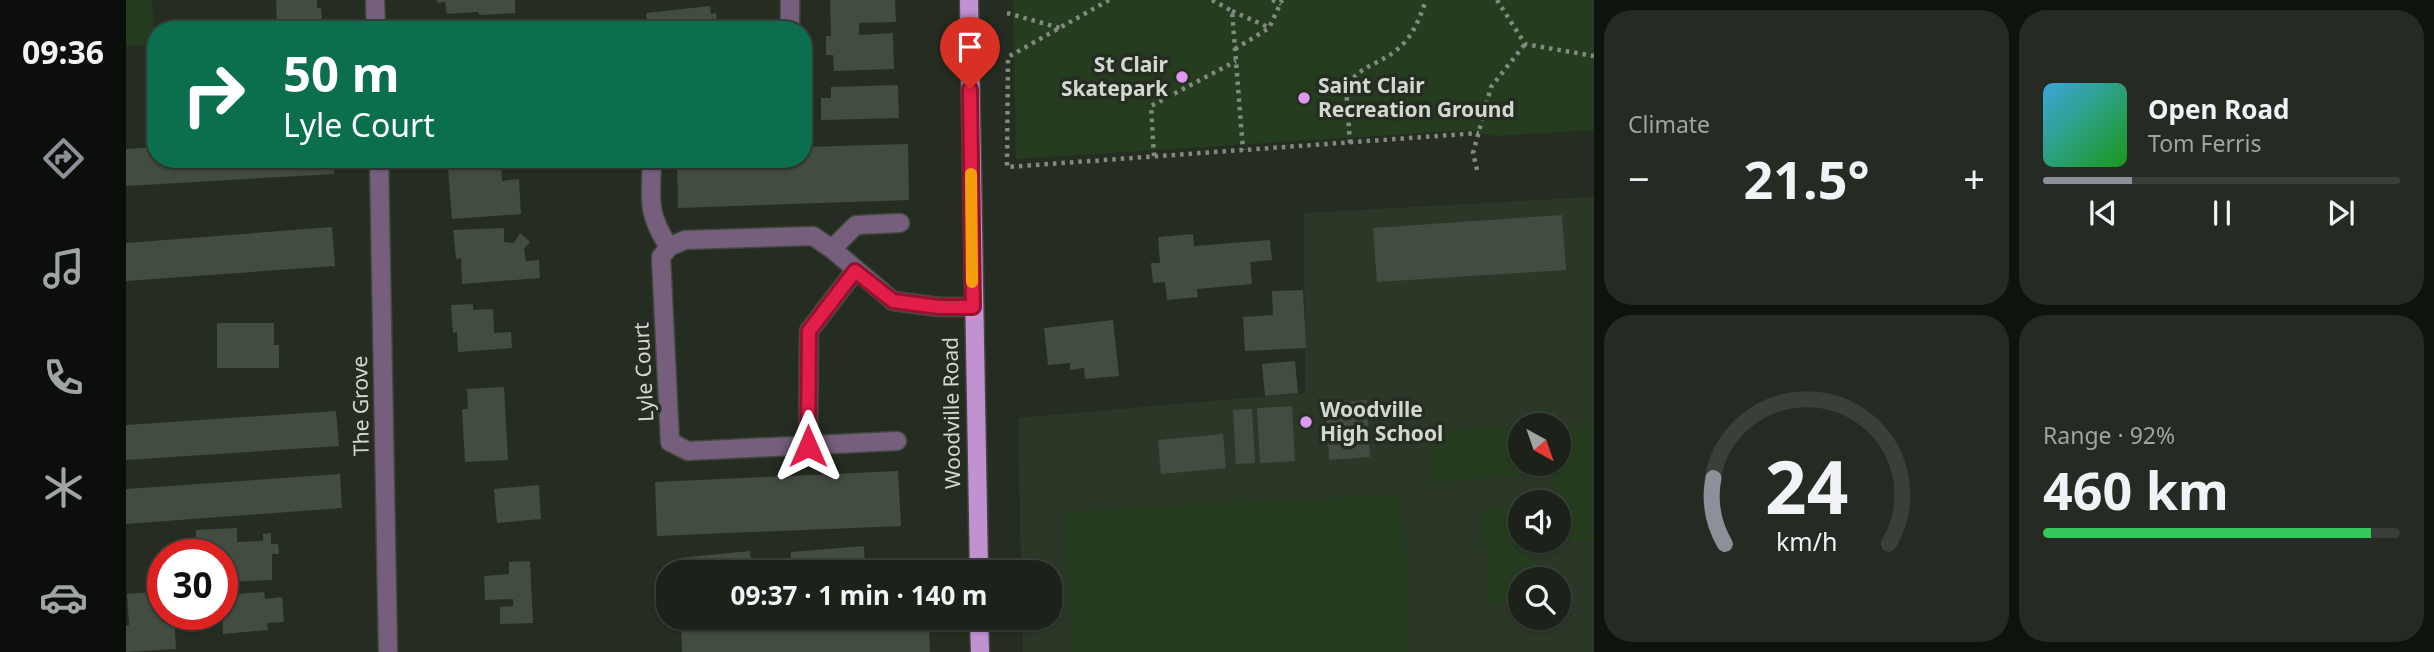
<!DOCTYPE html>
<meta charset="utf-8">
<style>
:root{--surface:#1c221a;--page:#252a23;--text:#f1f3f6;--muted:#a0a4a2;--line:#3a3f39;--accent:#8c9099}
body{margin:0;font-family:"Noto Sans",sans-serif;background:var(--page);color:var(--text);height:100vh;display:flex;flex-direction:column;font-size:26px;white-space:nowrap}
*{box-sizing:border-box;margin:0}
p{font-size:23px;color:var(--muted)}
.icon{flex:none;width:38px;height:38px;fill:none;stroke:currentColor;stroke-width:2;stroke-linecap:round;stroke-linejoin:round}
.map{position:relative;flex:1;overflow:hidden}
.panel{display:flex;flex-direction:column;gap:10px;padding:10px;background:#0f130e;width:840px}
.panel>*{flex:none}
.top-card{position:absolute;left:21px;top:21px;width:665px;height:147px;border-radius:28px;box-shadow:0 2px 5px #0004,0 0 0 2px var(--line);background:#0b6e4f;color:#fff;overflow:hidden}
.needle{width:46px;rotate:140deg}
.buttons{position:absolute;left:1382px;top:413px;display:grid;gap:14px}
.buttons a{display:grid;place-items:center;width:63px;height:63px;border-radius:50%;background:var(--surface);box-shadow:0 2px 5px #0004,0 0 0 2px var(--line);font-size:35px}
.speed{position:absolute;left:21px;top:539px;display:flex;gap:14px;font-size:35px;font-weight:700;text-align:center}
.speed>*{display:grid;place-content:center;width:91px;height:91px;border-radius:50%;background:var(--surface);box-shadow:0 2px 5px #0004,0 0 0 2px var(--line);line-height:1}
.speed .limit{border:10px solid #d22;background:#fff;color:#111}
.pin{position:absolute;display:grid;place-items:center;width:60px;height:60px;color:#fff;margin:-72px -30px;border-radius:50% 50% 50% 0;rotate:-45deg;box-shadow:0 0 7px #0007}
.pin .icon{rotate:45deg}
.me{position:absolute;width:77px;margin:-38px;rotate:0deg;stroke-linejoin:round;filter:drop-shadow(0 0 5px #0008)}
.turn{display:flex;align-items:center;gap:24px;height:147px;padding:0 21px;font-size:32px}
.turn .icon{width:91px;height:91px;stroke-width:2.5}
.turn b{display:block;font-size:49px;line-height:60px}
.big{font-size:52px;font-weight:700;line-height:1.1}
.panel .tile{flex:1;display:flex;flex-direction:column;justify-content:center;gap:10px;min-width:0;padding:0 24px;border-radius:28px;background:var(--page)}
.panel .dial{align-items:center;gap:0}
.dial svg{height:182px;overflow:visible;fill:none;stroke:var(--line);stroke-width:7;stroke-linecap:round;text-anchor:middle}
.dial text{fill:var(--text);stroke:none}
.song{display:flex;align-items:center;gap:21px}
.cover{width:84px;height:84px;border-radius:10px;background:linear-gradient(135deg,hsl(200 70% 55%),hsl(120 70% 35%))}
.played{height:7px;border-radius:4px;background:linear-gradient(90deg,var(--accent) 25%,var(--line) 25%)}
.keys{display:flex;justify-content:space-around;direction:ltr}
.heat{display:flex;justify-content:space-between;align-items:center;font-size:38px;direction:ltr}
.charge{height:10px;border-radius:5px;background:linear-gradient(90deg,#34c759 92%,var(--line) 0)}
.panel .tiles{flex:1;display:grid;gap:10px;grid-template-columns:repeat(2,1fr)}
.trip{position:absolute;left:530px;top:560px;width:406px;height:70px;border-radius:28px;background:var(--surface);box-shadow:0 2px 5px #0004,0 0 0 2px var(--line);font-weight:700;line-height:70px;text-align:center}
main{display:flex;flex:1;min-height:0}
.menu{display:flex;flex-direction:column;width:126px;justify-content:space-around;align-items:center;background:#0b0e0a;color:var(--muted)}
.menu .icon{width:49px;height:49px}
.menu .selected{color:var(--accent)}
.menu b{font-size:32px;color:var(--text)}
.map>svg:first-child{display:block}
</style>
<main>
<nav class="menu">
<b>09:36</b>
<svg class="icon selected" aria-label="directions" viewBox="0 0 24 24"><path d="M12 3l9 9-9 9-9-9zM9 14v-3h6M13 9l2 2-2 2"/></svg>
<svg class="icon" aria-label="music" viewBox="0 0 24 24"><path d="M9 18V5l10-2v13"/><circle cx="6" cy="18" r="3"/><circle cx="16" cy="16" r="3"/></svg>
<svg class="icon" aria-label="phone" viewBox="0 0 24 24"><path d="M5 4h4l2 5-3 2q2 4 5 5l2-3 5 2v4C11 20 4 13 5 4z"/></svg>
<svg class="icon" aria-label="climate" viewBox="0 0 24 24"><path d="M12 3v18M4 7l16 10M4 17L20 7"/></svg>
<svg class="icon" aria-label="car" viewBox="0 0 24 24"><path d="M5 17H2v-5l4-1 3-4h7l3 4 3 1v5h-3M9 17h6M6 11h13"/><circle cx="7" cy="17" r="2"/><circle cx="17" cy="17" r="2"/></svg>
</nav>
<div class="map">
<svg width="1468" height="652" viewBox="0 0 1468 652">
<rect width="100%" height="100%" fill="#252d22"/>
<path fill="#2b3828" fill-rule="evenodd" d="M 1468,197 L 1468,652 L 897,652 L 896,618 L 924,618 L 924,572 L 895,572 L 892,418 L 1179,393 L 1178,213 ZM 1395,425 L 1433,425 L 1433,464 L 1395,464 ZM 1395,502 L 1433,502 L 1433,541 L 1395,541 ZM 1395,579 L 1433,579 L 1433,618 L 1395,618 Z"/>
<path fill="#253c1f" d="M 0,0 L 26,0 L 28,45 L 0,46 Z
M 887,0 L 1468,0 L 1468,130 L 1368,136 L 1344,130 L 890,159 Z
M 1405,424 L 1395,425 L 1395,464 L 1406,464 L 1407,473 L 1306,483 L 1304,432 Z
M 1468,425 L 1468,540 L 1432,542 L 1433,502 L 1429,502 L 1427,464 L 1433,464 L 1433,427 Z
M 1276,494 L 1284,652 L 947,652 L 940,512 Z
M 1395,506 L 1395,541 L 1407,541 L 1411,579 L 1395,579 L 1395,603 L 1365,606 L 1356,510 Z"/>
<path fill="#434c40" d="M 150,0 L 191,0 L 191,8 L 195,8 L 197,30 L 151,30 Z
M 311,0 L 389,0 L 389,13 L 354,15 L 352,12 L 321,14 L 319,2 L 311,3 Z
M 704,0 L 769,0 L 770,22 L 733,23 L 733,35 L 767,33 L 768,69 L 708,71 L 707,55 L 700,55 L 700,36 L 705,36 Z
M 584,6 L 585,14 L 590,13 L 592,30 L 510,30 L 509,25 L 521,24 L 520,13 Z
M 772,85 L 773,118 L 695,120 L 695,98 L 705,98 L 705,87 Z
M 782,144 L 783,200 L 552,208 L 551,159 L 677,159 L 677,147 Z
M 30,147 L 30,159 L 207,159 L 208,174 L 0,186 L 0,149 Z
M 375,164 L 376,181 L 393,179 L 395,214 L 326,219 L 322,168 Z
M 1436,215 L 1440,270 L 1251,282 L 1247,228 Z
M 206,227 L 209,266 L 0,281 L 0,243 Z
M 378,228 L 378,242 L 388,243 L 394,233 L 404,242 L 398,249 L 400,261 L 413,260 L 414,278 L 336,284 L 335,258 L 330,259 L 327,230 Z
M 1067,234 L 1068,246 L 1144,240 L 1146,260 L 1124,262 L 1126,284 L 1071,289 L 1072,297 L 1041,300 L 1039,282 L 1027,283 L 1025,263 L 1034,263 L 1032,237 Z
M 1177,290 L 1180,348 L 1119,351 L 1117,317 L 1147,315 L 1146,291 Z
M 347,304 L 347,310 L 367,309 L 368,333 L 385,332 L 386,348 L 332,352 L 331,332 L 327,333 L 325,305 Z
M 987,320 L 993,376 L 959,379 L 958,368 L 944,370 L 944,363 L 922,365 L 918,328 Z
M 91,323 L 148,323 L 148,345 L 153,345 L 153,368 L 91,368 Z
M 1169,361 L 1172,393 L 1139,396 L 1136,364 Z
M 378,387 L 382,460 L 339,462 L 336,409 L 342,409 L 341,389 Z
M 1241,400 L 1244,457 L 1203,460 L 1200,403 Z
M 1166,406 L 1169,461 L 1134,463 L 1131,408 Z
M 1126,409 L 1129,463 L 1110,464 L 1107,410 Z
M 210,411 L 213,446 L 0,460 L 0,425 Z
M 1097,434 L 1100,468 L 1035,474 L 1032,440 Z
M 772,471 L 775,526 L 531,536 L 529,482 Z
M 214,474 L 216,508 L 0,524 L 0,489 Z
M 413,485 L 415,519 L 371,523 L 368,489 Z
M 111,528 L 111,542 L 137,541 L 137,534 L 145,533 L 145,544 L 152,544 L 153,554 L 146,554 L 146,580 L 96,582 L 96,555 L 91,555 L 91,548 L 70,549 L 70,530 Z
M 738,546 L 739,572 L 664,572 L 665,552 Z
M 624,551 L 627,572 L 554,572 L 553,558 Z
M 404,561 L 407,623 L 374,624 L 374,607 L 387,606 L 387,599 L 359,600 L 358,576 L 383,574 L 383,562 Z
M 28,592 L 29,614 L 48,614 L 50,649 L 0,652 L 0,626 L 3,625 L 1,594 Z
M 138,592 L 139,599 L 156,597 L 158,622 L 141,623 L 142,630 L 97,634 L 96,595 Z
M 555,618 L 740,618 L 741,625 L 803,628 L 804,652 L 556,652 Z"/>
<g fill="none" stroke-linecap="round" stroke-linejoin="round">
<g stroke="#41483e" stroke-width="21">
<path id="minor" d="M 249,0 L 250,30
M 664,0 L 664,30
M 253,159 L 262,652
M 526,159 C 525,199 520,212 543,247
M 706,249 L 730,225 L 774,223
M 771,441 L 562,451 L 544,442 L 535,257 L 543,247 L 559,240 L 687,236 L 706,249 L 767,301 L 813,307 L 847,307
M 682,446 L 683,331 L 729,271"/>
</g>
<g stroke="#41483e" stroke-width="21">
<path id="major" d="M 843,0 L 853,572
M 853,618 L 854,652"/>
</g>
<path stroke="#828980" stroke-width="4.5" stroke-dasharray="3.5 5" stroke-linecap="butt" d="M 983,0 L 882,57 L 881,167 L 1353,133
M 1086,0 L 1106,11 L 1117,150
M 1146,0 L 1155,4
M 1371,0 L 1399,44 L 1468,56
M 1106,11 L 1142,27
M 881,13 L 934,28
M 1109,49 L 1143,28 L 1156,0
M 1224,143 L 1220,88 C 1233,66 1249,66 1268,52 C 1286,39 1293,20 1300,0
M 1028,156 L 1025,106 L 1110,61
M 1351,170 L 1347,153 L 1365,87 L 1399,44"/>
<use href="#minor" stroke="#765f7d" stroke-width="18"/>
<use href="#major" stroke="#c291d1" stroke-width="18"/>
</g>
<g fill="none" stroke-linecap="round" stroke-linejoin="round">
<g stroke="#92132f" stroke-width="18">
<path id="route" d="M 682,446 L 683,331 L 729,271 L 767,301 L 813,307 L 847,307 L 844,89"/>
</g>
<use href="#route" stroke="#e11d48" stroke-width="12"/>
<path stroke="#f59e0b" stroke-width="12" d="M 845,174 L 846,282"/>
</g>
<g fill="#de98f2" stroke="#252d22" stroke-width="2.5">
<circle cx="1056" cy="77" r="7"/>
<circle cx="1178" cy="98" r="7"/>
<circle cx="1180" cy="422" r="7"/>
</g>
<g text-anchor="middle" stroke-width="7" stroke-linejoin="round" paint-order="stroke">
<g font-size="21" font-weight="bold" fill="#d2d8d0" stroke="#252d22" text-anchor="start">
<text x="1042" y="72" text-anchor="end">St Clair<tspan x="1042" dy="24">Skatepark</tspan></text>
<text x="1192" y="93">Saint Clair<tspan x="1192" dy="24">Recreation Ground</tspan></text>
<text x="1194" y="417">Woodville<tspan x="1194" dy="24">High School</tspan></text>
</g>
<g font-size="21" fill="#d2d8d0" stroke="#252d22">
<text transform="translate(518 372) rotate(-93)" y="7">Lyle Court</text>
<text transform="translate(235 406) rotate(-91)" y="7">The Grove</text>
<text transform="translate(826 413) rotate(-91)" y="7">Woodville Road</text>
</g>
</g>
</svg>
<div class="buttons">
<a><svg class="needle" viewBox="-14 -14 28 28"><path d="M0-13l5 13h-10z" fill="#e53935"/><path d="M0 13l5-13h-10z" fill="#a0a4a2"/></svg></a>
<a><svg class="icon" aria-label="sound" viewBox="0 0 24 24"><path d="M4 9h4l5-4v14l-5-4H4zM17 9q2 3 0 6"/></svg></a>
<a><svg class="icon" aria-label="search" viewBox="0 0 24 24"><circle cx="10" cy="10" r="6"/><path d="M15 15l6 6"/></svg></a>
</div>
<div class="speed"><div class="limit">30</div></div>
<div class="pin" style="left:844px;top:89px;background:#d93025"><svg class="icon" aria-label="arrive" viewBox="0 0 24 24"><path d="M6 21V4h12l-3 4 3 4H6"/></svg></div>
<svg class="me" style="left:682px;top:446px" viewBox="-20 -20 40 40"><path d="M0-17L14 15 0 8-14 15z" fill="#e11d48" stroke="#fff" stroke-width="4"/></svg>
<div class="trip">09:37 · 1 min · 140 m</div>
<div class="top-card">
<div class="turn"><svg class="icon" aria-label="right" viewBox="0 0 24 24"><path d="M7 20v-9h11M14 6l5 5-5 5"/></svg><div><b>50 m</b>Lyle Court</div></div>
</div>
</div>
<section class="panel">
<div class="tiles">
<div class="tile"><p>Climate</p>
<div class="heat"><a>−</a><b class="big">21.5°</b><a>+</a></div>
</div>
<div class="tile">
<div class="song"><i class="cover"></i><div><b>Open Road</b><p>Tom Ferris</p></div></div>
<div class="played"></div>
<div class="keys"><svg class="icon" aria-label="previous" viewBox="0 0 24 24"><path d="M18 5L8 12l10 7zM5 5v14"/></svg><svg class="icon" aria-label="pause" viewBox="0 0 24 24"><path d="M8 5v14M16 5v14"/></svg><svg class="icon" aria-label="next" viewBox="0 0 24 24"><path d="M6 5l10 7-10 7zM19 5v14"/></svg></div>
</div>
<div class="tile dial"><svg viewBox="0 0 100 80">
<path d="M14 69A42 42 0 1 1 86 69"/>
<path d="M14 69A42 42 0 0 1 9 40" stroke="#8c9099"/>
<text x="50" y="56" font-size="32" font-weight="700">24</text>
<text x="50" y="72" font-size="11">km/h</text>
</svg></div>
<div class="tile"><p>Range · 92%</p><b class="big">460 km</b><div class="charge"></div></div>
</div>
</section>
</main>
